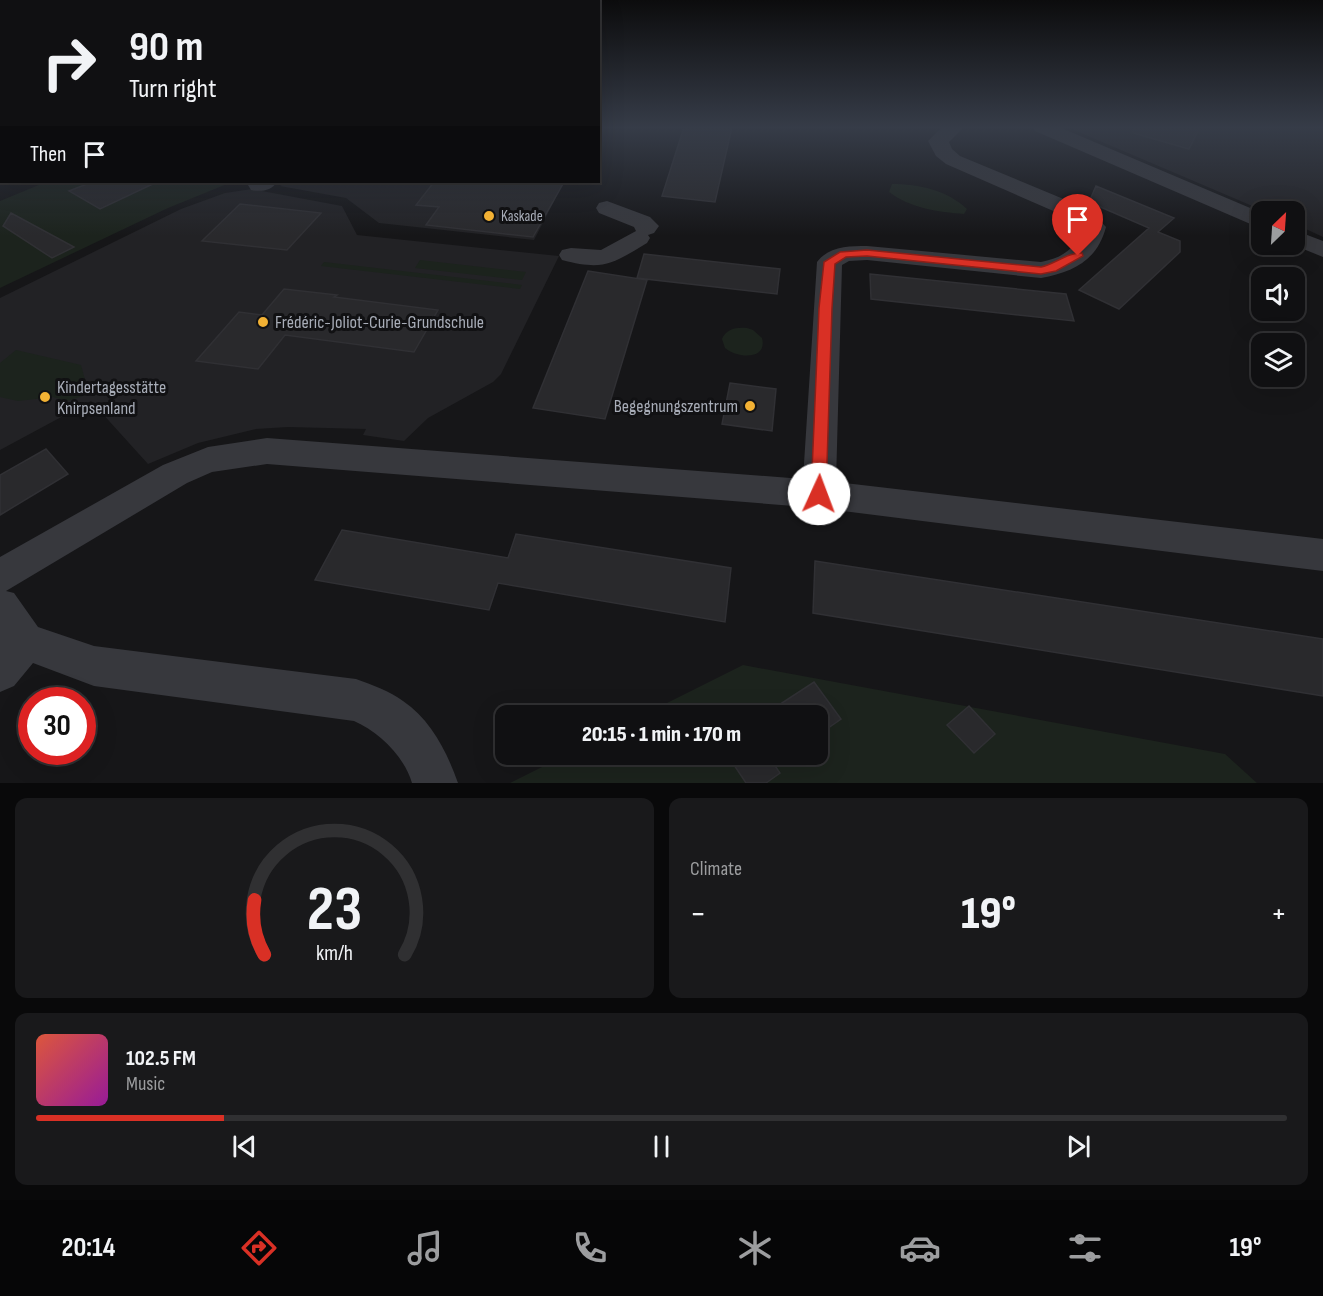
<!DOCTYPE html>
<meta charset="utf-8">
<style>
:root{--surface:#101012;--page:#19191b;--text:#f1f3f6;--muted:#9c9d9f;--line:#303032;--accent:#d93025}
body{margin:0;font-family:"Sofia Sans Condensed",sans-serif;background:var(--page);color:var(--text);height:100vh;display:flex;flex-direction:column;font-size:22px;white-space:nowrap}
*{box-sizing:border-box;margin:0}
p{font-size:20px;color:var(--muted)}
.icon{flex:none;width:33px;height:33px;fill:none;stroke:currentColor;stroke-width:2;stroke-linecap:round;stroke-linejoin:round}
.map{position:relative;height:783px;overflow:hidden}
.sheet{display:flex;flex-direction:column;gap:15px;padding:15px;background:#09090a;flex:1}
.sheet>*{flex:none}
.top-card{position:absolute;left:0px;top:0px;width:600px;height:183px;box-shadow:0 6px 24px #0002,0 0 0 2px var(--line);background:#101012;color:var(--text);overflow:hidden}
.needle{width:39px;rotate:25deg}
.fabs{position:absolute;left:1251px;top:201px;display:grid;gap:12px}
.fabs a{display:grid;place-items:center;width:54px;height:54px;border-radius:12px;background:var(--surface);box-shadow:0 6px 24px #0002,0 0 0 2px var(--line);font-size:30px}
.speed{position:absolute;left:18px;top:687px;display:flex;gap:12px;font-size:30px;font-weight:700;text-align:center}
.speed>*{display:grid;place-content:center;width:78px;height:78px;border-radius:50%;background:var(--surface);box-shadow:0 6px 24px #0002,0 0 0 2px var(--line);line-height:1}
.speed .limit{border:9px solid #d22;background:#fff;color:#111}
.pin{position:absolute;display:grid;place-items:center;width:51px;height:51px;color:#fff;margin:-62px -26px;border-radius:50% 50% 50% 0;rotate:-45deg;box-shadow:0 0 6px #0007}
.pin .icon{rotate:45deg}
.me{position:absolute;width:66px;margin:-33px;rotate:2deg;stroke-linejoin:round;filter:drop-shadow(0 0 4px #0008)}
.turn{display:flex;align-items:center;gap:21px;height:126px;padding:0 30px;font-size:27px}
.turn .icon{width:78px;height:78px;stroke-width:2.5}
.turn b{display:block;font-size:42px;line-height:51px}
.then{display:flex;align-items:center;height:57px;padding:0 30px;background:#0003;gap:12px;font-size:22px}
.big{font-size:45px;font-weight:800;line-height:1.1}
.sheet .widget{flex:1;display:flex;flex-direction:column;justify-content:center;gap:9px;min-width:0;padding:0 21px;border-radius:12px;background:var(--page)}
.sheet .dial{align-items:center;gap:0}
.dial svg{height:156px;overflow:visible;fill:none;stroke:var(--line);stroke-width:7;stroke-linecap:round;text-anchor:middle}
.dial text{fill:var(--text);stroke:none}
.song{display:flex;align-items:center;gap:18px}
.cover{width:72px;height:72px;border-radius:9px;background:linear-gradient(135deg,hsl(10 70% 55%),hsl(300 70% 35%))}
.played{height:6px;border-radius:3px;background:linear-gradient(90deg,var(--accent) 15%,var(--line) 15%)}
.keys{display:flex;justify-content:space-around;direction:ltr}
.heat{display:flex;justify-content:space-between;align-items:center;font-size:33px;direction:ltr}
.sheet .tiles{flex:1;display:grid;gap:15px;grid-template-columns:1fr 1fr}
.widget:last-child{grid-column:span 2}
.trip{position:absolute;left:495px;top:705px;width:333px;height:60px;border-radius:12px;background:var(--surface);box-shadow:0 6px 24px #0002,0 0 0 2px var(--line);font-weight:800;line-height:60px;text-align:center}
.menu{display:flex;height:96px;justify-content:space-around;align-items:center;background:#060607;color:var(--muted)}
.menu .icon{width:42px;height:42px}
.menu .selected{color:var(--accent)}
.menu b{font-size:27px;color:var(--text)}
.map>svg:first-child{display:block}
</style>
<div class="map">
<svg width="1323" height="783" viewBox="0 0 1323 783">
<rect width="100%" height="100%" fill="#161618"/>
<path fill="#222225" d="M 1067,127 L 1323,127 L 1323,237 L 1295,224 L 1294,212 L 1264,211 Z
M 287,182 L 564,182 L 534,240 L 379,223 L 346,198 L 280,186 Z
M 252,189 L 342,206 L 357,235 L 559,256 L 501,374 L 493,382 L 428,418 L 404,441 L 363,435 L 366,429 L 288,427 L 256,429 L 198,443 L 148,464 L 91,401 L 0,450 L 0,298 L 181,209 L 225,193 Z"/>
<path fill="#1c231d" d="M 46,182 L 232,182 L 168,208 L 0,288 L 0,201 Z
M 892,184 C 919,184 947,190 967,209 L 964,214 C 938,212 910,208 889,192 Z
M 420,260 L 526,272 L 522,280 L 415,268 Z
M 324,262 L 522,285 L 520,289 L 321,266 Z
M 747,328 L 753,330 L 762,338 C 768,361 736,358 725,348 L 722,339 C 726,329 736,327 747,328 Z
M 16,350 L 81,365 L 89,394 L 67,401 L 53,397 L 18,401 L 0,397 L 0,363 Z
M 743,665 L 1225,754 L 1257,783 L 510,783 L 566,755 L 818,754 L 818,716 L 643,715 Z"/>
<path fill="#29292c" stroke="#303034" stroke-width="1.5" d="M 684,127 L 732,127 L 715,202 L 662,196 Z
M 1133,127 L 1200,127 L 1189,149 L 1133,133 Z
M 92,182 L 157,182 L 100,209 L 69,191 Z
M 434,182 L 564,182 L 533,237 L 426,225 L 439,207 L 416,205 Z
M 1096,186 L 1174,218 L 1158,232 L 1180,241 L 1180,252 L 1119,309 L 1079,290 L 1149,228 L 1089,202 Z
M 240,204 L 321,213 L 287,250 L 202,241 Z
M 11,213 L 74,247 L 52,258 L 3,226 Z
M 644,254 L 780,269 L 777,294 L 637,278 Z
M 588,271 L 647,280 L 605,419 L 533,408 Z
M 870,274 L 1066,294 L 1074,321 L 871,299 Z
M 284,289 L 337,295 L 334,297 L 438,310 L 414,352 L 285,335 L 258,369 L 196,361 L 239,312 L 262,315 Z
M 730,383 L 776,389 L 772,431 L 722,424 Z
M 46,449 L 68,474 L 0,515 L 0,475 Z
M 342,530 L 508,558 L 516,534 L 731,568 L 725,622 L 498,583 L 489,610 L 315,580 Z
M 815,561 L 1323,639 L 1323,696 L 813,613 Z
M 814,682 L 841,719 L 818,735 L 818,716 L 762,716 Z
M 969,706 L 995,734 L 974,753 L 947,725 Z
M 743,754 L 767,754 L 780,773 L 766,783 L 746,783 L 732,762 Z"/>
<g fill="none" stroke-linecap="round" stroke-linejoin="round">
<path fill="#37383d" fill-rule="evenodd" d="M 942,127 L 964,127 L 949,142 L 952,149 L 960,156 L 1090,210 L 1106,227 C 1097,261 1073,272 1041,278 L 867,260 L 849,261 L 842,265 L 836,482 L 1323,539 L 1323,571 L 819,508 L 267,464 L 212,472 L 187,483 L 6,591 L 14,593 L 38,627 L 94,646 L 356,679 C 372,685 390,691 403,701 C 431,720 447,752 458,783 L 412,783 C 404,756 379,732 354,721 L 94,686 L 33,663 L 14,686 L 0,692 L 0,557 L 163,465 L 208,447 L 267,438 L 803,479 L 817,262 C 829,246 849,246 867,246 L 1041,262 C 1062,258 1076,249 1082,228 L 1074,220 L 946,164 L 936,156 L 928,141 Z
M 1032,127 L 1059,127 L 1262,213 L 1262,229 L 1035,131 Z
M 250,182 L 277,182 C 271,191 261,192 251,190 L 248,185 Z
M 607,201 L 650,217 L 659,226 L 654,233 L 648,235 L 650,238 L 647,243 C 612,264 604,271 562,260 L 559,255 L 562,250 L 571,248 L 601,250 L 636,231 L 634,227 L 599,213 L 596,208 L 599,203 Z
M 1294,230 L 1323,241 L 1323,257 L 1291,244 L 1294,244 Z"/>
</g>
<linearGradient id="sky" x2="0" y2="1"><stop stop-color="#0c0c0d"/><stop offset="0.54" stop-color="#363c48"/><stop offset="1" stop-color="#363c48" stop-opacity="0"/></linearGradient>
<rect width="1323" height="236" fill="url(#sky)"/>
<path fill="#d93025" stroke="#8d1f18" stroke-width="1.5" d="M 867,250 L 1041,267 C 1055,264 1068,252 1082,253 L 1083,256 L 1056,271 L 1041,274 L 867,256 L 846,257 L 835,264 L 832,308 L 826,494 L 824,499 L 819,501 L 813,499 L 811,494 L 819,308 L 824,262 L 840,252 Z"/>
<g fill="#f2b134" stroke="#111113" stroke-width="2">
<circle cx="489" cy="216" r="6"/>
<circle cx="263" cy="322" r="6"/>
<circle cx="45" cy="397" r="6"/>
<circle cx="750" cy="406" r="6"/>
</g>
<g text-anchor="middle" stroke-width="6" stroke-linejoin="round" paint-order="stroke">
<g font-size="15" fill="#a8adb8" stroke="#111113" text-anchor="start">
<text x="501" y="221">Kaskade</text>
</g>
<g font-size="18" fill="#a8adb8" stroke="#111113" text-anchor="start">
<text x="275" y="328">Frédéric-Joliot-Curie-Grundschule</text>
<text x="57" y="393">Kindertagesstätte<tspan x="57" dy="21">Knirpsenland</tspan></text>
<text x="738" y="412" text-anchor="end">Begegnungszentrum</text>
</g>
</g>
</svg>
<div class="fabs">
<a><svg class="needle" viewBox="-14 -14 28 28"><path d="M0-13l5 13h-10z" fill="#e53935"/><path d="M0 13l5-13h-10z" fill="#9c9d9f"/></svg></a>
<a><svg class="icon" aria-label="sound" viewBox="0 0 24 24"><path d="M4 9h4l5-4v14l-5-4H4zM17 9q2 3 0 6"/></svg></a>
<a><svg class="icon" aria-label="layers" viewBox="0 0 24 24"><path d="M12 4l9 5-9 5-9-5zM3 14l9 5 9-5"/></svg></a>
</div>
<div class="speed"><div class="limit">30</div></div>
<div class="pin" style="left:1078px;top:256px;background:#d93025"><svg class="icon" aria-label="arrive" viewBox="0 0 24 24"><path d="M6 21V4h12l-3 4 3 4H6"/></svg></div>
<svg class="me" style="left:819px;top:494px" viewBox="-20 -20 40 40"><circle r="19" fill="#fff"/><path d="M0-13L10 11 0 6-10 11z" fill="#d93025"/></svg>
<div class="trip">20:15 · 1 min · 170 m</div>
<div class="top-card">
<div class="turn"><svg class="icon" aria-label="right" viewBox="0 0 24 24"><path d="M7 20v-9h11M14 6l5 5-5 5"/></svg><div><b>90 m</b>Turn right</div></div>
<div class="then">Then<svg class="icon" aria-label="arrive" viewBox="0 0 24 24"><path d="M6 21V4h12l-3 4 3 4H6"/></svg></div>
</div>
</div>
<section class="sheet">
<div class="tiles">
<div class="widget dial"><svg viewBox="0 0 100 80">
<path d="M14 69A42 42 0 1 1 86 69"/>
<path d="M14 69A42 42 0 0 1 9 41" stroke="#d93025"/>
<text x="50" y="56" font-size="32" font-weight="700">23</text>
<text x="50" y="72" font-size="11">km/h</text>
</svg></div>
<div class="widget"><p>Climate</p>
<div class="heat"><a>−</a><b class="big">19°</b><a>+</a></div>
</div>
<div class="widget">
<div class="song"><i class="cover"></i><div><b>102.5 FM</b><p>Music</p></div></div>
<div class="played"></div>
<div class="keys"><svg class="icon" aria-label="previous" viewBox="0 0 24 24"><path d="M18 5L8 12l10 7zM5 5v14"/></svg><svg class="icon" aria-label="pause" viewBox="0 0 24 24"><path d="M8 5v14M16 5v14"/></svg><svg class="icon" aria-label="next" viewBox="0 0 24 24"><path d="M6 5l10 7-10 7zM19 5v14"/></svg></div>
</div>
</div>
</section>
<nav class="menu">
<b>20:14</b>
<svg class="icon selected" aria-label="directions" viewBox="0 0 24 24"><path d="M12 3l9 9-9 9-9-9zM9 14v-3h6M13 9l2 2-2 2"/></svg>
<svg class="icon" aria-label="music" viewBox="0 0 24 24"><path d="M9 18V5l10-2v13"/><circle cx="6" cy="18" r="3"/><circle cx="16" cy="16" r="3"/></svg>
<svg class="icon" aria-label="phone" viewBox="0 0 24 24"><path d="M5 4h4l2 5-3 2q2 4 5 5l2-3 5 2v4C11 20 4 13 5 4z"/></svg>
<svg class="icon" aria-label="climate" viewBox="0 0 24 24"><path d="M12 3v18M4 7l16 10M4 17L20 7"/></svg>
<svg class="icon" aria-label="car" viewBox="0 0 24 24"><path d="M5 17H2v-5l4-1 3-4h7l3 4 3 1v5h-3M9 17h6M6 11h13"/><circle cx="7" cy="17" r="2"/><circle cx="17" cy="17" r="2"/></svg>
<svg class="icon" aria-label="filters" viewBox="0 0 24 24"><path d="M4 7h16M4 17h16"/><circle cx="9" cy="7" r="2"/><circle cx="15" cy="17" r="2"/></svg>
<b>19°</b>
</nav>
